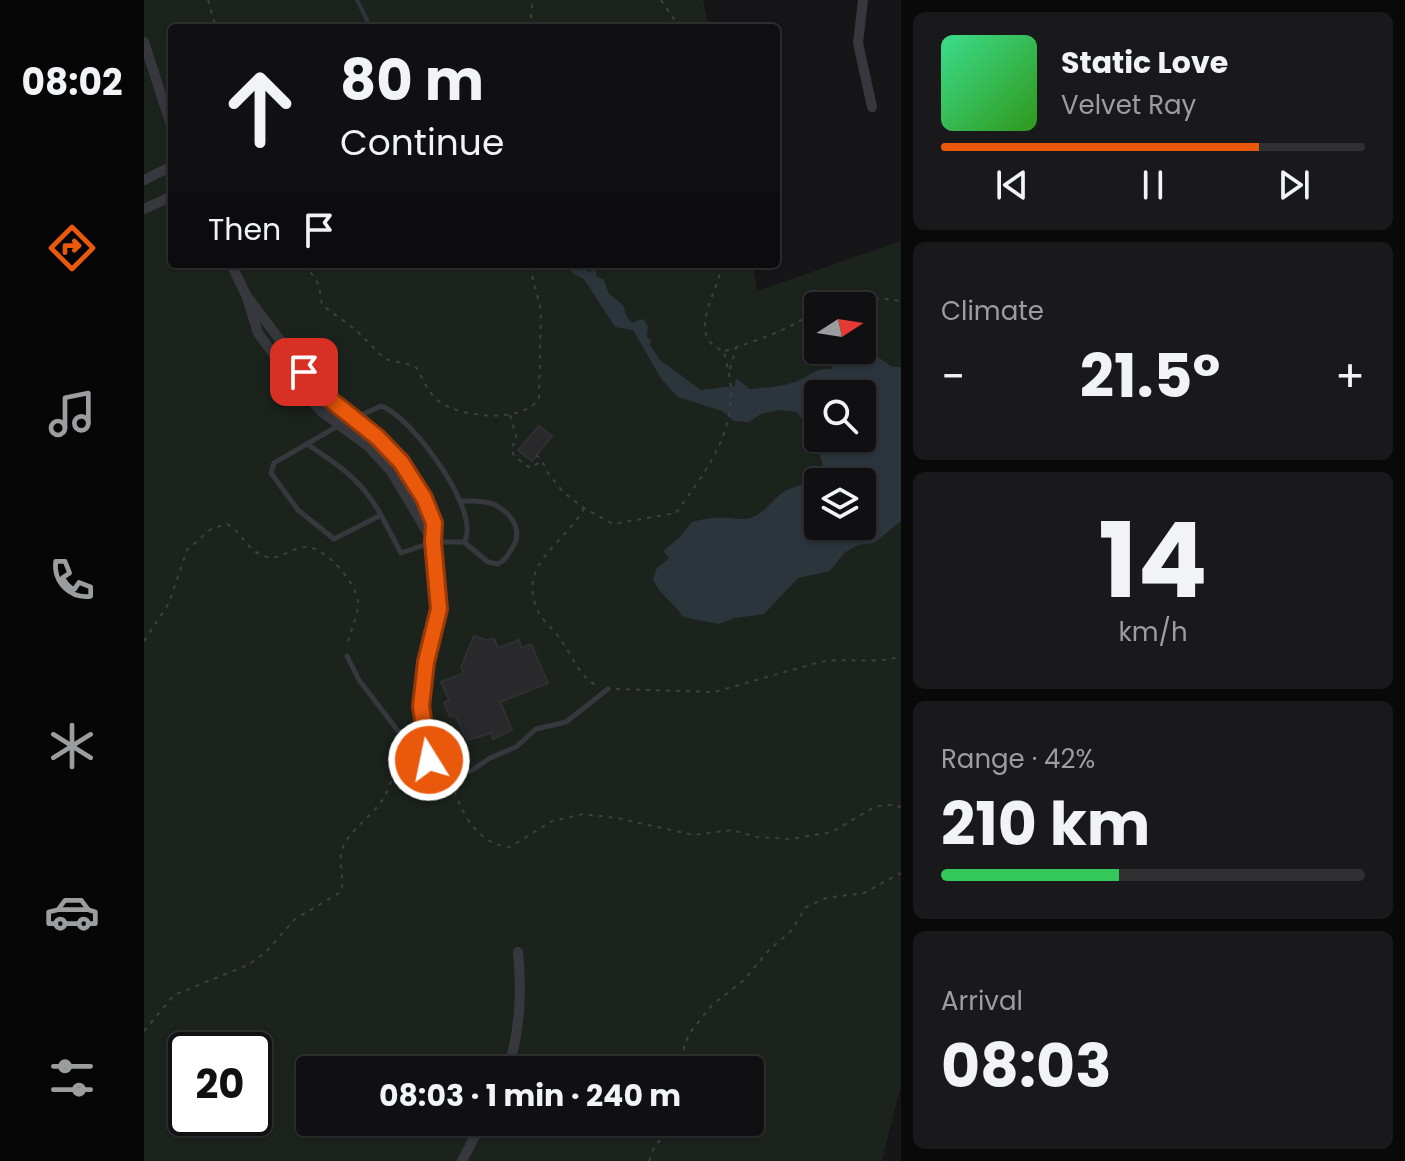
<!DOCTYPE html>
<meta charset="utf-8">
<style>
:root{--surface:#101012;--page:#19191b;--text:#f1f3f6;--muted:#9c9d9f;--line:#303032;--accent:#ea580c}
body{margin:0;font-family:Poppins,sans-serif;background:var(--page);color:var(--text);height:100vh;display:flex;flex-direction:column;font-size:30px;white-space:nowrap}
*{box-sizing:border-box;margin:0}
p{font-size:26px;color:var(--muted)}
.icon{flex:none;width:44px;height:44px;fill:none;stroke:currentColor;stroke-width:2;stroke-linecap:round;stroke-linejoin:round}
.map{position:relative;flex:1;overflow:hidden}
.panel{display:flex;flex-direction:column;gap:12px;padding:12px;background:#09090a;width:504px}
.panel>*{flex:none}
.banner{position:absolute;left:24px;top:24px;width:612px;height:244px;border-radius:8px;box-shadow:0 2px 6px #0004,0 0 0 2px var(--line);background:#101012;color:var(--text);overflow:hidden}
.needle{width:52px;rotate:78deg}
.tools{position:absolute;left:660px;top:292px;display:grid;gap:16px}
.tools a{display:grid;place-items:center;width:72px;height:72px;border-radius:8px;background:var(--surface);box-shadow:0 2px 6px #0004,0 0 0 2px var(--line);font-size:40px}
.speed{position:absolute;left:24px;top:1032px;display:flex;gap:16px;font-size:40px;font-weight:700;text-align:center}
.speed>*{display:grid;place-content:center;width:104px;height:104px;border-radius:50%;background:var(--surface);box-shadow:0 2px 6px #0004,0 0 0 2px var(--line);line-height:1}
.speed .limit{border:4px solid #111;border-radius:12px;background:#fff;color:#111}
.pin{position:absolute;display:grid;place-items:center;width:68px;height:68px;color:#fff;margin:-34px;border-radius:16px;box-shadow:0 4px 12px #0006}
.me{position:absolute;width:88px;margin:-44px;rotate:350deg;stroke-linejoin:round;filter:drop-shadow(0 0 6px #0008)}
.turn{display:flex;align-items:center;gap:28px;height:168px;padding:0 40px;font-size:36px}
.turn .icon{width:104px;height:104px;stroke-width:2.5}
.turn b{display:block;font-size:56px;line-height:68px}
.then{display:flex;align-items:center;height:76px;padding:0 40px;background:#0003;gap:16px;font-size:30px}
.big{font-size:60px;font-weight:700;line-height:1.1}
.panel .widget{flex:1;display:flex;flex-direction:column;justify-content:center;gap:12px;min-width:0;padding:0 28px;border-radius:12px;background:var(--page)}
.panel .dial{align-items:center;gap:0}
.dial b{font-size:104px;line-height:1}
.song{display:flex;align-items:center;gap:24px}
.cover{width:96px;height:96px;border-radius:12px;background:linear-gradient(135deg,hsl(150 70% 55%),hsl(110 70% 35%))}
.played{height:8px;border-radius:4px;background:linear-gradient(90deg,var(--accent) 75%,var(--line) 75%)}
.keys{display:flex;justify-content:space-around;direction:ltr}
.heat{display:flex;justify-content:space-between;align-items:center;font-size:44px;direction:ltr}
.charge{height:12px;border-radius:6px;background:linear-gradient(90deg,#34c759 42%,var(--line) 0)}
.trip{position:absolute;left:152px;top:1056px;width:468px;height:80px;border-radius:8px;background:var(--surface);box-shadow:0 2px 6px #0004,0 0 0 2px var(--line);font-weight:700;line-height:80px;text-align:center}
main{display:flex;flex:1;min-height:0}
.tab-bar{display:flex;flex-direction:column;width:144px;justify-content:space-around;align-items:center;background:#060607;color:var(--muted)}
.tab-bar .icon{width:56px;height:56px}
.tab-bar .selected{color:var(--accent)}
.tab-bar b{font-size:36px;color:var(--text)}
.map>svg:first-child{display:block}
</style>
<main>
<nav class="tab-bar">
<b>08:02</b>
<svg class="icon selected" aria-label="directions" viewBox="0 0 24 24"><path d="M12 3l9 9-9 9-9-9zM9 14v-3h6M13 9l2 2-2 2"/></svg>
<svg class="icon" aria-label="music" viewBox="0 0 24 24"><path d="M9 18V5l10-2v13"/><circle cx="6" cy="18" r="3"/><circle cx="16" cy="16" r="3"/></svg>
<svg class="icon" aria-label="phone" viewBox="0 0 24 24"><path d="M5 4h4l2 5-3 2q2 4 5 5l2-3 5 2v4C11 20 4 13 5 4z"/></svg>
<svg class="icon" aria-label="climate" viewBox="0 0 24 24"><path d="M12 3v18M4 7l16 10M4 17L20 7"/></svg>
<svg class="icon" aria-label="car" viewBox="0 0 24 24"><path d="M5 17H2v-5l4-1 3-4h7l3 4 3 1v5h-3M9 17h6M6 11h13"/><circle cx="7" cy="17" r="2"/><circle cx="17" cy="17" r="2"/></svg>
<svg class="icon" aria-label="filters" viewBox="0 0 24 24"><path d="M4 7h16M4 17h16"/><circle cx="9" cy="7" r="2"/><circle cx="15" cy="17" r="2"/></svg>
</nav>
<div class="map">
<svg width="757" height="1161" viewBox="0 0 757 1161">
<rect width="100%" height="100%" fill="#161618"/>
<path fill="#1c231d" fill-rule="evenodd" d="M 0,0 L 559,0 L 565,28 L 28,28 L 28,264 L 609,264 L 613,291 L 757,241 L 757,1084 L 738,1161 L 0,1161 ZM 674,306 L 718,306 L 718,350 L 674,350 ZM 674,394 L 718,394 L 718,438 L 674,438 ZM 674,482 L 718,482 L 718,526 L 674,526 ZM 42,1050 L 110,1050 L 110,1118 L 42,1118 ZM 166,1070 L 606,1070 L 606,1122 L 166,1122 Z"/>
<path fill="#2c353c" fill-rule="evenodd" d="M 425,264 L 440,264 L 444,272 L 452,269 L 452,276 L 460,280 L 465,294 L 479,305 L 482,315 L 488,323 L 499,319 L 504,326 L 503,337 L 507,340 L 506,345 L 516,360 L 557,390 L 591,386 L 592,378 L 606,389 C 620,388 646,386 658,379 C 672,372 670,369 688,369 L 692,350 L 718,350 L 718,346 L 748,367 L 757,367 L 757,521 L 730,543 L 714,545 L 700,553 L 686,571 L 654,578 L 620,614 L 591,618 L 575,624 L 539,617 C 530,602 515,595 509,579 L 513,568 L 525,558 L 519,551 L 535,538 L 548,522 C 556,520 564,518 572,518 C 584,516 598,522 609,517 C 624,511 630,496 643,490 C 656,484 671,482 681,472 C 675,451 667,430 653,412 L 636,410 L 617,414 L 605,422 L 590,421 L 578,411 L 534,397 L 518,380 L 489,330 L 471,327 L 440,279 L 428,273 ZM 674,394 L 718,394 L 718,438 L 674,438 ZM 674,482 L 718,482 L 718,526 L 674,526 Z"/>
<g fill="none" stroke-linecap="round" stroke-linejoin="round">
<path stroke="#2c353c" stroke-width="4" d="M 213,0 L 227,28"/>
</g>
<path fill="#29292c" stroke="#303034" stroke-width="2" d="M 395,426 L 408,436 L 388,461 L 374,450 Z
M 330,636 L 343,640 L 350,638 L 354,648 L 375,640 L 377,648 L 387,644 L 404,683 L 356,702 L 368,730 L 349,739 L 347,733 L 323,740 L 311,715 L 306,717 L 300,703 L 305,700 L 297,682 L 320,673 L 317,667 Z"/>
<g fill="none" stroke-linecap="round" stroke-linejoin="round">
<path stroke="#3d3f44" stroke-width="2" stroke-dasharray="4 6" stroke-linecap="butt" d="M 64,0 L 72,28
M 517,0 L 536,28
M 389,28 L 387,16 L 389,0
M 161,264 L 175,285 L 178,305 L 212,330 L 241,359 L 271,366 C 279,378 284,394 296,402 C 318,418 379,423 395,399 L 397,310 L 385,264
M 679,306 L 686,304 L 701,306
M 712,306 L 736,298 L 757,301
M 581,351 C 614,340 646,330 674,309
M 586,369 L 592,348
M 366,415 L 373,439 L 367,448 L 370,456 L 386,468 L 398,461 L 404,473 L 419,492 L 440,508 L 469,524 L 532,513 C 559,475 589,438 587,388 C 586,375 582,364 580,351 C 540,337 575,291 578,264
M 392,455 L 398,460
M 440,508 C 423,542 373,563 393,609 C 398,621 412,631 419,643 C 429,658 437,679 454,686
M 0,641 L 25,603 L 43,550 L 67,529 L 83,524 C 98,532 102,550 120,556 C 136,562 146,547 162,547 C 182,547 214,584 214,604 C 213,619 206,632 203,646
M 472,689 L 570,692 L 676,662 C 703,657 732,665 757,656
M 308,782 C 315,810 333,845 366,847 L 408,821 L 439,814 L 473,818 L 549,835 L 588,830 L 612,837 L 647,839 L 688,832 L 732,806 L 747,805 L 757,807
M 0,1031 L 30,995 L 104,965 L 122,952 L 151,919 L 197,892 C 201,879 195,867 197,854 C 201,832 227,818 239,799 C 249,783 250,763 262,748
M 539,1070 L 540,1045 L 548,1030 L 568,1005 L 600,980 L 625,950 L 647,931 L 662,907 L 682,898 L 720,893 L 757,873
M 505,1161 L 510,1148 L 529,1122"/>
<path stroke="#37383d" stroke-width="5" d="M 237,406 C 266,415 339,512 320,542 L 289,542 L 257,553 L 237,515 L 190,539 L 154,510 L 127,473 L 130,463 L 194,426 Z
M 163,444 C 196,466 218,480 237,515
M 317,501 C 328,501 339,500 349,504 C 365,511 379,528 370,545 C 365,553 362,560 354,564 L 344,562 L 320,542
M 203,656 L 215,680 L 254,731 L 292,766 L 310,774 L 327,771 L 346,758 L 372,747 L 392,729 L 422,722 L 464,689
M 284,757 C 269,708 283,658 295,610"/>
<path stroke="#37383d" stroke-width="10" d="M 719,0 L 714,43 L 728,107
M 0,42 L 28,128
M 0,180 L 28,166
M 0,209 L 28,196
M 87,264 L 102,295 L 114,333 L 150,382 L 178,412 L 225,447 L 247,471 L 289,542
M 102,295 L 160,372 L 188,401 L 233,437 L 257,462 L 280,498 L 290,523 L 289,542 L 295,609
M 364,1070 C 376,1029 378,994 374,952
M 318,1161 L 338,1122"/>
</g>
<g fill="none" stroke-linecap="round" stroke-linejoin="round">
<g stroke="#983908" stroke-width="20">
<path id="route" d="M 160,372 L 188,401 L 233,437 L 257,462 L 280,498 L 290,523 L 289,542 L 295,609 L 282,662 L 277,706 L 285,760"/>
</g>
<use href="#route" stroke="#ea580c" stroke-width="14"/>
</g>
</svg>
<div class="tools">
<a><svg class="needle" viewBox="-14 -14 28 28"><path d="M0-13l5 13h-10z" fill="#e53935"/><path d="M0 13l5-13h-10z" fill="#9c9d9f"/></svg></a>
<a><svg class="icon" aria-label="search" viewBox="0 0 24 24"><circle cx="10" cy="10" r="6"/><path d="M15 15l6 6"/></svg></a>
<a><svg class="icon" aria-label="layers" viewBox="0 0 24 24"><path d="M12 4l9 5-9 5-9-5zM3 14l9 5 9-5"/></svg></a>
</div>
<div class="speed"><div class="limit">20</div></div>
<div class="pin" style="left:160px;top:372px;background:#d93025"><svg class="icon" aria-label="arrive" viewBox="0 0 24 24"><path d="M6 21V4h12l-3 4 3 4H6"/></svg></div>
<svg class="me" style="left:285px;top:760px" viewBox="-20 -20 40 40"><circle r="17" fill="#ea580c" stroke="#fff" stroke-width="3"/><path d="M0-11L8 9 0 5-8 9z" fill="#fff"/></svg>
<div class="trip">08:03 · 1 min · 240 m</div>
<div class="banner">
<div class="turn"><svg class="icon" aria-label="ahead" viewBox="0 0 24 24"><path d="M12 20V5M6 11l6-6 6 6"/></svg><div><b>80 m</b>Continue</div></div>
<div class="then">Then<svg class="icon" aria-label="arrive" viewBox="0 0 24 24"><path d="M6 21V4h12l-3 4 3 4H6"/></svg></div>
</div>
</div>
<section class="panel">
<div class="widget">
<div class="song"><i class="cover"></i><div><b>Static Love</b><p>Velvet Ray</p></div></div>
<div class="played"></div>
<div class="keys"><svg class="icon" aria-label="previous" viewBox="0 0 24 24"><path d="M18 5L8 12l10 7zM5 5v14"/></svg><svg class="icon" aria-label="pause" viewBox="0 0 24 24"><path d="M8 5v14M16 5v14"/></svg><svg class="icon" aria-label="next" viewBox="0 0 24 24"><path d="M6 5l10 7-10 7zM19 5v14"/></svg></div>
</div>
<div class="widget"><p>Climate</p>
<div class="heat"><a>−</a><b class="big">21.5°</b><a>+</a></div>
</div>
<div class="widget dial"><b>14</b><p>km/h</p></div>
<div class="widget"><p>Range · 42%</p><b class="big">210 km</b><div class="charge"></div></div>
<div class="widget"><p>Arrival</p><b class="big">08:03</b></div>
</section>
</main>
